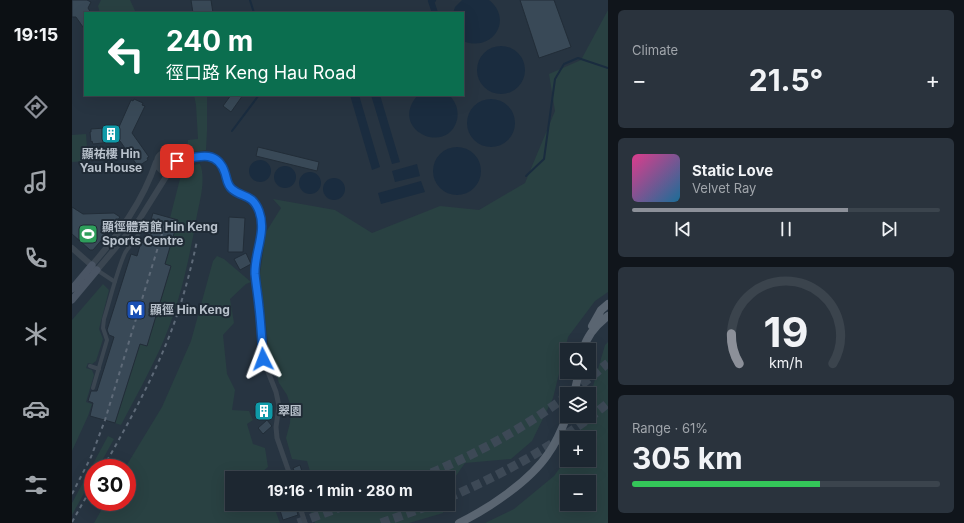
<!DOCTYPE html>
<meta charset="utf-8">
<style>
:root{--surface:#1d2731;--page:#2a333d;--text:#f1f3f6;--muted:#a0a5ab;--line:#3b444d;--accent:#8c9099}
body{margin:0;font-family:Inter,"Noto Sans TC",sans-serif;background:var(--page);color:var(--text);height:100vh;display:flex;flex-direction:column;font-size:15px;white-space:nowrap}
*{box-sizing:border-box;margin:0}
p{font-size:13px;color:var(--muted)}
.icon{flex:none;width:22px;height:22px;fill:none;stroke:currentColor;stroke-width:2;stroke-linecap:round;stroke-linejoin:round}
.map{position:relative;flex:1;overflow:hidden}
.side{display:flex;flex-direction:column;gap:10px;padding:10px;background:#10151b;width:356px}
.side>*{flex:none}
.top-card{position:absolute;left:12px;top:12px;width:380px;height:84px;border-radius:0px;box-shadow:0 4px 16px #0002,0 0 0 1px var(--line);background:#0b6e4f;color:#fff;overflow:hidden}
.fabs{position:absolute;left:488px;top:343px;display:grid;gap:8px}
.fabs a{display:grid;place-items:center;width:36px;height:36px;border-radius:0px;background:var(--surface);box-shadow:0 4px 16px #0002,0 0 0 1px var(--line);font-size:20px}
.speed{position:absolute;left:12px;top:459px;display:flex;gap:8px;font-size:20px;font-weight:700;text-align:center}
.speed>*{display:grid;place-content:center;width:52px;height:52px;border-radius:50%;background:var(--surface);box-shadow:0 4px 16px #0002,0 0 0 1px var(--line);line-height:1}
.speed .limit{border:6px solid #d22;background:#fff;color:#111}
.pin{position:absolute;display:grid;place-items:center;width:34px;height:34px;color:#fff;margin:-17px;border-radius:8px;box-shadow:0 2px 6px #0006}
.me{position:absolute;width:44px;margin:-22px;rotate:357deg;stroke-linejoin:round;filter:drop-shadow(0 0 3px #0008)}
.turn{display:flex;align-items:center;gap:14px;height:84px;padding:0 16px;font-size:18px}
.turn .icon{width:52px;height:52px;stroke-width:2.5}
.turn b{display:block;font-size:28px;line-height:34px}
.big{font-size:30px;font-weight:700;line-height:1.1}
.side .tile{flex:1;display:flex;flex-direction:column;justify-content:center;gap:6px;min-width:0;padding:0 14px;border-radius:6px;background:var(--page)}
.side .dial{align-items:center;gap:0}
.dial svg{height:104px;overflow:visible;fill:none;stroke:var(--line);stroke-width:7;stroke-linecap:round;text-anchor:middle}
.dial text{fill:var(--text);stroke:none}
.song{display:flex;align-items:center;gap:12px}
.cover{width:48px;height:48px;border-radius:6px;background:linear-gradient(135deg,hsl(330 70% 55%),hsl(200 70% 35%))}
.played{height:4px;border-radius:2px;background:linear-gradient(90deg,var(--accent) 70%,var(--line) 70%)}
.keys{display:flex;justify-content:space-around;direction:ltr}
.heat{display:flex;justify-content:space-between;align-items:center;font-size:22px;direction:ltr}
.charge{height:6px;border-radius:3px;background:linear-gradient(90deg,#34c759 61%,var(--line) 0)}
.trip{position:absolute;left:153px;top:471px;width:230px;height:40px;border-radius:0px;background:var(--surface);box-shadow:0 4px 16px #0002,0 0 0 1px var(--line);font-weight:700;line-height:40px;text-align:center}
main{display:flex;flex:1;min-height:0}
.menu{display:flex;flex-direction:column;width:72px;justify-content:space-around;align-items:center;background:#0c1014;color:var(--muted)}
.menu .icon{width:28px;height:28px}
.menu .on{color:var(--accent)}
.menu b{font-size:18px;color:var(--text)}
.map>svg:first-child{display:block}
</style>
<main>
<nav class="menu">
<b>19:15</b>
<svg class="icon on" aria-label="directions" viewBox="0 0 24 24"><path d="M12 3l9 9-9 9-9-9zM9 14v-3h6M13 9l2 2-2 2"/></svg>
<svg class="icon" aria-label="music" viewBox="0 0 24 24"><path d="M9 18V5l10-2v13"/><circle cx="6" cy="18" r="3"/><circle cx="16" cy="16" r="3"/></svg>
<svg class="icon" aria-label="phone" viewBox="0 0 24 24"><path d="M5 4h4l2 5-3 2q2 4 5 5l2-3 5 2v4C11 20 4 13 5 4z"/></svg>
<svg class="icon" aria-label="climate" viewBox="0 0 24 24"><path d="M12 3v18M4 7l16 10M4 17L20 7"/></svg>
<svg class="icon" aria-label="car" viewBox="0 0 24 24"><path d="M5 17H2v-5l4-1 3-4h7l3 4 3 1v5h-3M9 17h6M6 11h13"/><circle cx="7" cy="17" r="2"/><circle cx="17" cy="17" r="2"/></svg>
<svg class="icon" aria-label="filters" viewBox="0 0 24 24"><path d="M4 7h16M4 17h16"/><circle cx="9" cy="7" r="2"/><circle cx="15" cy="17" r="2"/></svg>
</nav>
<div class="map">
<svg width="536" height="523" viewBox="0 0 536 523">
<rect width="100%" height="100%" fill="#273441"/>
<path fill="#294142" fill-rule="evenodd" d="M 29,0 L 58,0 L 64,13 L 28,13 L 26,6 Z
M 536,10 L 536,292 L 523,301 L 496,337 L 481,398 L 460,441 L 439,459 L 393,463 L 376,487 L 376,478 L 240,478 L 235,461 L 220,459 L 214,438 L 218,423 L 219,407 L 215,395 L 207,383 L 197,352 L 188,274 L 194,232 L 209,208 L 201,199 L 263,210 L 300,233 L 368,206 L 407,210 L 453,183 L 483,111 L 477,74 L 509,60 Z
M 122,95 L 135,95 L 135,131 L 134,150 L 115,153 L 116,140 L 126,139 L 124,105 Z
M 14,134 L 16,161 L 0,162 L 0,135 Z
M86 162a9 9 0 1 1 18 0a9 9 0 1 1-18 0Z
M 128,164 C 134,179 128,200 125,215 C 117,261 107,307 88,349 C 76,375 62,400 49,425 L 43,423 L 68,344 L 75,346 L 99,267 L 93,264 L 106,220 L 98,218 L 110,171 L 115,166 Z
M 145,256 L 152,259 L 179,282 L 174,284 L 158,299 L 162,323 L 151,335 L 155,374 L 163,390 L 160,410 L 177,411 L 181,420 L 175,424 L 181,444 L 193,448 L 196,467 L 190,472 L 192,478 L 160,478 L 160,504 L 201,504 L 208,523 L 22,523 L 34,502 L 55,502 L 55,468 L 53,468 L 90,407 L 119,341 L 141,261 Z
M 31,284 L 37,290 L 27,329 L 31,339 L 24,361 L 20,364 L 16,363 L 14,368 L 20,370 L 22,375 L 14,402 L 20,404 L 16,416 L 0,451 L 0,320 Z
M 536,342 L 536,523 L 413,523 L 442,509 L 482,476 L 495,458 L 495,460 L 517,460 L 517,438 L 507,438 L 513,416 L 517,416 L 517,400 L 533,345 ZM 495,482 L 517,482 L 517,504 L 495,504 Z
M 36,436 L 42,439 L 26,468 L 21,468 L 21,477 L 0,515 L 0,503 Z
M 236,504 L 372,504 L 371,513 L 337,523 L 243,523 Z"/>
<path fill="#1a2c3f" d="M 390,0 L 417,0 C 442,20 420,53 391,41 L 391,13 L 381,13 L 383,7 Z
M405 70a24 24 0 1 1 48 0a24 24 0 1 1-48 0Z
M 278,95 L 287,95 L 308,167 L 300,170 Z
M 299,95 L 308,95 L 328,162 L 320,164 Z
M 346,95 L 377,95 C 384,102 387,110 385,120 C 375,157 315,129 346,95 Z
M395 123a24 24 0 1 1 48 0a24 24 0 1 1-48 0Z
M361 171a24 24 0 1 1 48 0a24 24 0 1 1-48 0Z
M177 171a11 11 0 1 1 22 0a11 11 0 1 1-22 0Z
M 345,164 L 348,176 L 323,182 L 320,171 Z
M202 177a11 11 0 1 1 22 0a11 11 0 1 1-22 0Z
M227 183a11 11 0 1 1 22 0a11 11 0 1 1-22 0Z
M251 189a11 11 0 1 1 22 0a11 11 0 1 1-22 0Z
M 349,181 L 353,192 L 309,204 L 306,193 Z"/>
<g fill="none" stroke-linecap="round" stroke-linejoin="round">
<path stroke="#1a2c3f" stroke-width="2" d="M 178,0 L 182,13
M 160,131 L 187,95
M 454,176 L 472,159 L 483,79 L 492,64 L 506,58 L 536,68"/>
<path stroke="#1a2c3f" stroke-width="6" d="M 361,0 L 359,1 L 363,13"/>
</g>
<path fill="#394957" stroke="#222d38" d="M 0,0 L 15,0 L 19,2 L 16,8 L 19,13 L 13,13 L 13,30 L 4,17 L 0,17 Z
M 119,0 L 139,0 L 141,13 L 121,13 Z
M 448,0 L 482,0 L 499,47 L 467,58 Z
M 159,95 L 171,95 L 159,112 L 151,106 Z
M 62,99 L 71,103 L 70,105 L 73,106 L 60,133 L 77,157 L 75,158 L 76,160 L 68,165 L 67,164 L 65,165 L 48,141 L 21,144 L 20,141 L 19,142 L 18,132 L 19,132 L 19,129 L 47,127 L 59,100 L 61,101 Z
M 186,147 L 247,162 L 245,171 L 184,156 Z
M 0,207 L 11,214 L 42,213 L 48,217 L 38,230 L 32,230 L 33,236 L 21,250 L 18,250 L 0,234 Z
M 81,213 L 106,220 L 93,264 L 99,266 L 75,346 L 68,344 L 43,423 L 18,416 L 21,403 L 16,401 L 19,391 L 25,391 L 42,337 L 37,335 L 35,330 L 59,254 L 65,256 L 69,242 L 72,243 Z
M 157,217 L 173,218 L 171,252 L 156,252 Z
M 174,253 L 179,264 L 168,270 L 162,259 Z
M 198,403 L 200,409 L 185,416 L 182,410 Z
M 195,420 L 200,426 L 191,434 L 186,428 Z
M 228,465 L 232,478 L 225,478 L 221,468 Z
M 206,504 L 223,504 L 226,515 L 211,520 Z"/>
<g fill="none" stroke-linecap="round" stroke-linejoin="round">
<path stroke="#3d4956" stroke-width="9" stroke-dasharray="9 4.5" stroke-linecap="butt" d="M 499,393 L 536,363
M 347,478 C 399,457 449,430 495,396
M 376,498 C 433,473 488,443 536,403
M 226,523 L 277,504
M 309,523 L 362,504"/>
<path stroke="#3b4651" stroke-width="4" d="M 25,270 L 43,282
M 18,366 L 27,369
M 21,388 L 35,340 L 31,328 L 32,319 C 38,300 45,270 53,253 C 60,240 72,236 67,220"/>
<path stroke="#3b4651" stroke-width="5" d="M 105,161 L 132,156 L 142,157 L 148,161 L 151,167 L 155,182 L 160,190 L 178,197 L 187,211 L 190,230 L 183,273 L 188,309 L 191,359 L 204,392 L 207,406 L 204,427 L 205,438 L 219,478
M 227,504 L 233,523"/>
<path stroke="#3b4651" stroke-width="6" d="M85 162a10 10 0 1 1 20 0a10 10 0 1 1-20 0Z
M 0,248 L 25,270 L 67,220 L 97,172
M 20,265 C 47,234 71,201 84,162"/>
<path stroke="#4a5564" stroke-width="7" d="M 0,289 L 20,265
M 0,300 L 25,270"/>
<path stroke="#5a6571" stroke-width="8" d="M 520,326 L 529,310 L 536,304
M 511,350 C 515,335 524,325 536,316
M 502,394 L 507,372
M 387,523 C 416,509 458,481 476,454 C 484,443 490,429 495,416"/>
<path stroke="#5e6a78" stroke-width="2" stroke-dasharray="4 4" stroke-linecap="butt" d="M 31,468 C 53,429 75,390 92,349 C 107,314 117,278 125,241
M 0,494 L 19,457 L 33,420 L 94,221
M 0,522 L 21,485"/>
</g>
<g fill="none" stroke-linecap="round" stroke-linejoin="round">
<g stroke="#114b97" stroke-width="10">
<path id="route" d="M 105,161 C 124,157 145,148 153,173 C 155,179 155,185 160,189 C 170,198 180,193 187,211 C 195,232 182,253 183,274 C 184,285 186,296 187,307 C 189,324 190,342 191,359"/>
</g>
<use href="#route" stroke="#1a73e8" stroke-width="7"/>
</g>
<defs>
<g id="building-square" transform="scale(1)"><rect x="-9" y="-9" width="18" height="18" rx="4" fill="#0f9aa8" stroke="#202b36"/><path d="M-4-6H4V6H1V3H-1V6H-4ZM-2.5-4.3h1.7v1.8h-1.7ZM.8-4.3h1.7v1.8H.8ZM-2.5-1h1.7V.8h-1.7ZM.8-1h1.7V.8H.8Z" fill="#fff"/></g>
<g id="stadium-square" transform="scale(1)"><rect x="-9" y="-9" width="18" height="18" rx="4" fill="#2e9e5b" stroke="#202b36"/><path d="M0-5a6.5 5 0 1 0 0 10a6.5 5 0 1 0 0-10ZM-3.5-1.8h7v3.6h-7Z" fill="#fff"/></g>
<g id="metro-square" transform="scale(1)"><rect x="-9" y="-9" width="18" height="18" rx="4" fill="#1a4fb4" stroke="#202b36"/><path d="M-5.5 5V-5H-3L0 0L3-5H5.5V5H3V-.5L0 4L-3-.5V5Z" fill="#fff"/></g>
</defs>
<g fill-rule="evenodd">
<use href="#building-square" x="39" y="134"/>
<use href="#stadium-square" x="16" y="234"/>
<use href="#metro-square" x="64" y="310"/>
<use href="#building-square" x="192" y="411"/>
</g>
<g text-anchor="middle" stroke-width="4" stroke-linejoin="round" paint-order="stroke">
<g font-size="12" font-weight="bold" fill="#b8c1cb" stroke="#202b36" text-anchor="start">
<text x="39" y="158" text-anchor="middle">顯祐樓 Hin<tspan x="39" dy="14">Yau House</tspan></text>
<text x="30" y="231">顯徑體育館 Hin Keng<tspan x="30" dy="14">Sports Centre</tspan></text>
<text x="78" y="314">顯徑 Hin Keng</text>
<text x="206" y="415">翠園</text>
</g>
</g>
</svg>
<div class="fabs">
<a><svg class="icon" aria-label="search" viewBox="0 0 24 24"><circle cx="10" cy="10" r="6"/><path d="M15 15l6 6"/></svg></a>
<a><svg class="icon" aria-label="layers" viewBox="0 0 24 24"><path d="M12 4l9 5-9 5-9-5zM3 14l9 5 9-5"/></svg></a>
<a>+</a>
<a>−</a>
</div>
<div class="speed"><div class="limit">30</div></div>
<div class="pin" style="left:105px;top:161px;background:#d93025"><svg class="icon" aria-label="arrive" viewBox="0 0 24 24"><path d="M6 21V4h12l-3 4 3 4H6"/></svg></div>
<svg class="me" style="left:191px;top:359px" viewBox="-20 -20 40 40"><path d="M0-17L14 15 0 8-14 15z" fill="#1a73e8" stroke="#fff" stroke-width="4"/></svg>
<div class="trip">19:16 · 1 min · 280 m</div>
<div class="top-card">
<div class="turn"><svg class="icon" aria-label="left" viewBox="0 0 24 24"><path d="M17 20v-9H6M10 6l-5 5 5 5"/></svg><div><b>240 m</b>徑口路 Keng Hau Road</div></div>
</div>
</div>
<section class="side">
<div class="tile"><p>Climate</p>
<div class="heat"><a>−</a><b class="big">21.5°</b><a>+</a></div>
</div>
<div class="tile">
<div class="song"><i class="cover"></i><div><b>Static Love</b><p>Velvet Ray</p></div></div>
<div class="played"></div>
<div class="keys"><svg class="icon" aria-label="previous" viewBox="0 0 24 24"><path d="M18 5L8 12l10 7zM5 5v14"/></svg><svg class="icon" aria-label="pause" viewBox="0 0 24 24"><path d="M8 5v14M16 5v14"/></svg><svg class="icon" aria-label="next" viewBox="0 0 24 24"><path d="M6 5l10 7-10 7zM19 5v14"/></svg></div>
</div>
<div class="tile dial"><svg viewBox="0 0 100 80">
<path d="M14 69A42 42 0 1 1 86 69"/>
<path d="M14 69A42 42 0 0 1 8 46" stroke="#8c9099"/>
<text x="50" y="56" font-size="32" font-weight="700">19</text>
<text x="50" y="72" font-size="11">km/h</text>
</svg></div>
<div class="tile"><p>Range · 61%</p><b class="big">305 km</b><div class="charge"></div></div>
</section>
</main>
